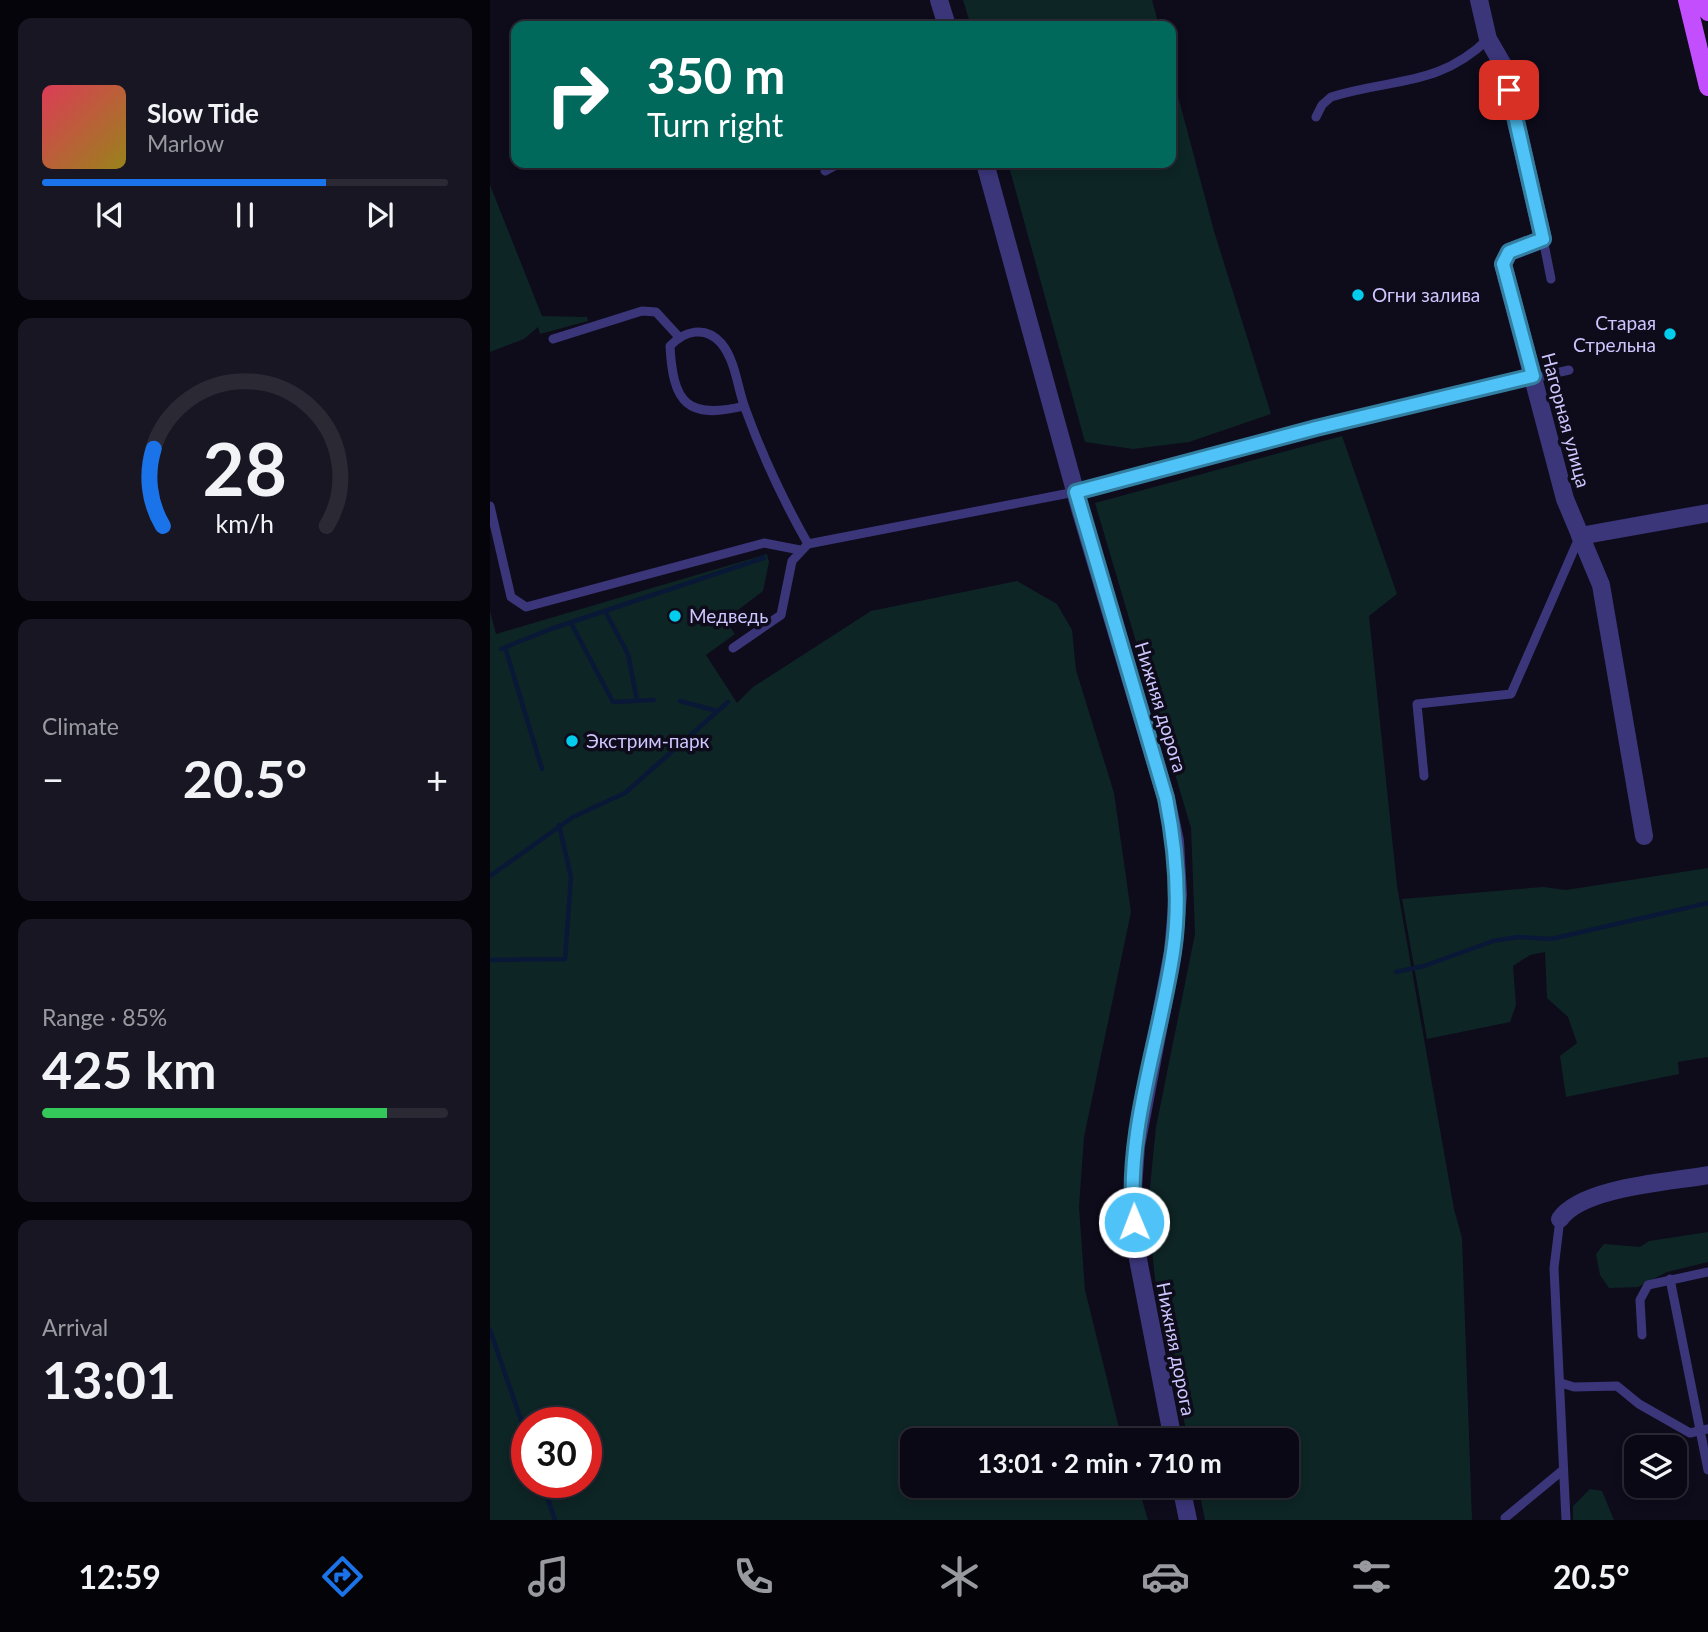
<!DOCTYPE html>
<meta charset="utf-8">
<style>
:root{--surface:#0a0814;--page:#181622;--text:#f1f3f6;--muted:#999aa0;--line:#2a2934;--accent:#1a73e8}
body{margin:0;font-family:Lato,sans-serif;background:var(--page);color:var(--text);height:100vh;display:flex;flex-direction:column;font-size:26px;white-space:nowrap}
*{box-sizing:border-box;margin:0}
p{font-size:23px;color:var(--muted)}
.icon{flex:none;width:38px;height:38px;fill:none;stroke:currentColor;stroke-width:2;stroke-linecap:round;stroke-linejoin:round}
.map{position:relative;flex:1;overflow:hidden}
.sheet{display:flex;flex-direction:column;gap:18px;padding:18px;background:#06040b;width:490px}
.sheet>*{flex:none}
.top-card{position:absolute;left:21px;top:21px;width:665px;height:147px;border-radius:14px;box-shadow:0 4px 10px #0003,0 0 0 2px var(--line);background:#00695c;color:#fff;overflow:hidden}
.controls{position:absolute;left:1134px;top:1435px;display:grid;gap:14px}
.controls a{display:grid;place-items:center;width:63px;height:63px;border-radius:14px;background:var(--surface);box-shadow:0 4px 10px #0003,0 0 0 2px var(--line);font-size:35px}
.speed{position:absolute;left:21px;top:1407px;display:flex;gap:14px;font-size:35px;font-weight:700;text-align:center}
.speed>*{display:grid;place-content:center;width:91px;height:91px;border-radius:50%;background:var(--surface);box-shadow:0 4px 10px #0003,0 0 0 2px var(--line);line-height:1}
.speed .limit{border:10px solid #d22;background:#fff;color:#111}
.pin{position:absolute;display:grid;place-items:center;width:60px;height:60px;color:#fff;margin:-30px;border-radius:14px;box-shadow:0 4px 10px #0006}
.me{position:absolute;width:77px;margin:-38px;rotate:359deg;stroke-linejoin:round;filter:drop-shadow(0 0 5px #0008)}
.turn{display:flex;align-items:center;gap:24px;height:147px;padding:0 21px;font-size:32px}
.turn .icon{width:91px;height:91px;stroke-width:2.5}
.turn b{display:block;font-size:49px;line-height:60px}
.big{font-size:52px;font-weight:700;line-height:1.1}
.sheet .card{flex:1;display:flex;flex-direction:column;justify-content:center;gap:10px;min-width:0;padding:0 24px;border-radius:14px;background:var(--page)}
.sheet .dial{align-items:center;gap:0}
.dial svg{height:182px;overflow:visible;fill:none;stroke:var(--line);stroke-width:7;stroke-linecap:round;text-anchor:middle}
.dial text{fill:var(--text);stroke:none}
.song{display:flex;align-items:center;gap:21px}
.cover{width:84px;height:84px;border-radius:10px;background:linear-gradient(135deg,hsl(350 70% 55%),hsl(50 70% 35%))}
.played{height:7px;border-radius:4px;background:linear-gradient(90deg,var(--accent) 70%,var(--line) 70%)}
.keys{display:flex;justify-content:space-around;direction:ltr}
.heat{display:flex;justify-content:space-between;align-items:center;font-size:38px;direction:ltr}
.charge{height:10px;border-radius:5px;background:linear-gradient(90deg,#34c759 85%,var(--line) 0)}
.trip{position:absolute;left:410px;top:1428px;width:399px;height:70px;border-radius:14px;background:var(--surface);box-shadow:0 4px 10px #0003,0 0 0 2px var(--line);font-weight:700;line-height:70px;text-align:center}
.dock{display:flex;height:112px;justify-content:space-around;align-items:center;background:#040308;color:var(--muted)}
.dock .icon{width:49px;height:49px}
.dock .on{color:var(--accent)}
.dock b{font-size:32px;color:var(--text)}
main{display:flex;flex:1;min-height:0}
.map>svg:first-child{display:block}
</style>
<main>
<section class="sheet">
<div class="card">
<div class="song"><i class="cover"></i><div><b>Slow Tide</b><p>Marlow</p></div></div>
<div class="played"></div>
<div class="keys"><svg class="icon" aria-label="previous" viewBox="0 0 24 24"><path d="M18 5L8 12l10 7zM5 5v14"/></svg><svg class="icon" aria-label="pause" viewBox="0 0 24 24"><path d="M8 5v14M16 5v14"/></svg><svg class="icon" aria-label="next" viewBox="0 0 24 24"><path d="M6 5l10 7-10 7zM19 5v14"/></svg></div>
</div>
<div class="card dial"><svg viewBox="0 0 100 80">
<path d="M14 69A42 42 0 1 1 86 69"/>
<path d="M14 69A42 42 0 0 1 10 35" stroke="#1a73e8"/>
<text x="50" y="56" font-size="32" font-weight="700">28</text>
<text x="50" y="72" font-size="11">km/h</text>
</svg></div>
<div class="card"><p>Climate</p>
<div class="heat"><a>−</a><b class="big">20.5°</b><a>+</a></div>
</div>
<div class="card"><p>Range · 85%</p><b class="big">425 km</b><div class="charge"></div></div>
<div class="card"><p>Arrival</p><b class="big">13:01</b></div>
</section>
<div class="map">
<svg width="1218" height="1520" viewBox="0 0 1218 1520">
<rect width="100%" height="100%" fill="#0e0b1b"/>
<path fill="#0e2525" fill-rule="evenodd" d="M 473,0 L 662,0 L 669,26 L 481,26 Z
M 681,70 L 724,231 L 781,414 L 699,442 L 643,449 L 595,442 L 518,163 L 681,163 Z
M 0,185 L 52,316 L 97,317 L 98,321 L 50,334 L 48,327 L 34,339 L 0,352 Z
M 852,436 L 907,594 L 879,616 L 907,886 L 964,1209 L 972,1238 L 982,1520 L 715,1520 L 708,1486 L 796,1486 L 796,1440 L 698,1440 L 665,1279 L 658,1207 L 666,1127 L 705,934 L 701,828 L 605,503 Z
M 277,554 L 279,562 L 273,591 L 235,620 L 245,634 L 216,655 L 247,703 L 263,687 L 381,611 L 527,581 L 567,604 L 582,630 L 586,670 L 624,793 L 641,912 L 594,1137 L 589,1207 L 595,1290 L 632,1440 L 422,1440 L 422,1486 L 648,1486 L 658,1520 L 0,1520 L 0,611 L 6,634 ZM 37,1423 L 96,1423 L 96,1482 L 37,1482 Z
M 1218,868 L 1218,1057 L 1188,1062 L 1189,1074 L 1076,1097 L 1070,1056 L 1087,1043 L 1078,1017 L 1057,998 L 1055,952 L 1040,955 L 1023,966 L 1026,1005 L 1020,1022 L 937,1039 L 912,899 L 1053,887 L 1076,890 Z
M 1218,1232 L 1218,1262 L 1177,1272 L 1148,1287 L 1119,1288 L 1110,1275 L 1106,1254 L 1114,1244 L 1150,1247 L 1159,1241 Z
M 1100,1489 L 1112,1491 L 1124,1520 L 1083,1520 L 1083,1506 Z"/>
<g fill="none" stroke-linecap="round" stroke-linejoin="round">
<path stroke="#091836" stroke-width="4.5" d="M 116,613 L 138,654 L 147,700
M 81,623 L 123,702 L 164,700
M 15,647 L 52,769
M 11,649 L 58,630 L 274,558
M 190,701 L 227,711
M 0,876 L 83,817 L 135,793 L 238,702
M 0,960 L 75,959 L 81,877 L 69,825
M 906,972 L 934,966 L 1003,941 L 1028,937 L 1061,939 L 1218,903
M 0,1330 L 37,1437
M 52,1482 L 65,1520"/>
<path stroke="#3b367a" stroke-width="9" d="M 826,117 L 832,105 L 841,97 C 902,78 949,87 998,39
M 335,171 L 350,163
M 1053,239 L 1061,279
M 63,339 L 152,311 L 166,312 L 189,337
M 254,406 C 197,420 183,403 180,346 C 194,331 215,325 231,343 C 246,361 247,387 255,408 C 272,455 293,500 318,544
M 0,506 L 21,597 L 36,607 L 274,543 L 310,550
M 243,648 L 291,615 L 302,561 L 318,544 L 585,492 L 826,428 L 1079,370
M 934,776 L 927,704 L 1021,694 L 1089,538
M 1070,1219 L 1064,1268 L 1076,1520
M 1180,1279 L 1218,1470
M 1152,1335 L 1150,1300 L 1158,1285 L 1218,1272
M 1071,1383 L 1084,1387 L 1127,1386 L 1149,1404 L 1200,1433 L 1218,1429
M 1015,1518 L 1073,1470"/>
<path stroke="#3b367a" stroke-width="18" d="M 449,0 L 457,26
M 989,0 L 998,39 L 1013,65 L 1053,239 L 1019,252 L 1013,264 L 1075,499 L 1111,585 L 1154,836
M 495,163 L 590,509 L 676,798 L 685,841 L 688,895 L 683,951 L 646,1146 L 642,1203 L 648,1259 L 683,1440
M 1090,536 L 1218,513
M 1070,1219 C 1092,1187 1180,1182 1218,1175
M 691,1486 L 698,1520"/>
<path stroke="#c24efd" stroke-width="18" d="M 1197,0 L 1218,87
M 1215,0 L 1218,12"/>
</g>
<g fill="none" stroke-linecap="round" stroke-linejoin="round">
<g stroke="#337fa1" stroke-width="18">
<path id="route" d="M 644,1222 C 635,1132 670,1040 683,952 C 691,900 686,849 676,798 L 586,492 L 826,428 L 1043,376 L 1013,264 L 1019,252 L 1053,239 L 1019,90"/>
</g>
<use href="#route" stroke="#4fc3f7" stroke-width="12"/>
</g>
<g fill="#03cded" stroke="#0e0b1b" stroke-width="2.5">
<circle cx="868" cy="295" r="7"/>
<circle cx="1180" cy="334" r="7"/>
<circle cx="185" cy="616" r="7"/>
<circle cx="82" cy="741" r="7"/>
</g>
<g text-anchor="middle" stroke-width="7" stroke-linejoin="round" paint-order="stroke">
<g font-size="19" fill="#cec6fe" stroke="#0e0b1b" text-anchor="start">
<text x="882" y="302">Огни залива</text>
<text x="1166" y="330" text-anchor="end">Старая<tspan x="1166" dy="22">Стрельна</tspan></text>
<text x="199" y="623">Медведь</text>
<text x="96" y="748">Экстрим-парк</text>
</g>
<g font-size="19" fill="#cec6fe" stroke="#0e0b1b">
<text transform="translate(1076 420) rotate(75)" y="7">Нагорная улица</text>
<text transform="translate(671 707) rotate(73)" y="7">Нижняя дорога</text>
<text transform="translate(686 1349) rotate(79)" y="7">Нижняя дорога</text>
</g>
</g>
</svg>
<div class="controls">
<a><svg class="icon" aria-label="layers" viewBox="0 0 24 24"><path d="M12 4l9 5-9 5-9-5zM3 14l9 5 9-5"/></svg></a>
</div>
<div class="speed"><div class="limit">30</div></div>
<div class="pin" style="left:1019px;top:90px;background:#d93025"><svg class="icon" aria-label="arrive" viewBox="0 0 24 24"><path d="M6 21V4h12l-3 4 3 4H6"/></svg></div>
<svg class="me" style="left:644px;top:1222px" viewBox="-20 -20 40 40"><circle r="17" fill="#4fc3f7" stroke="#fff" stroke-width="3"/><path d="M0-11L8 9 0 5-8 9z" fill="#fff"/></svg>
<div class="trip">13:01 · 2 min · 710 m</div>
<div class="top-card">
<div class="turn"><svg class="icon" aria-label="right" viewBox="0 0 24 24"><path d="M7 20v-9h11M14 6l5 5-5 5"/></svg><div><b>350 m</b>Turn right</div></div>
</div>
</div>
</main>
<nav class="dock">
<b>12:59</b>
<svg class="icon on" aria-label="directions" viewBox="0 0 24 24"><path d="M12 3l9 9-9 9-9-9zM9 14v-3h6M13 9l2 2-2 2"/></svg>
<svg class="icon" aria-label="music" viewBox="0 0 24 24"><path d="M9 18V5l10-2v13"/><circle cx="6" cy="18" r="3"/><circle cx="16" cy="16" r="3"/></svg>
<svg class="icon" aria-label="phone" viewBox="0 0 24 24"><path d="M5 4h4l2 5-3 2q2 4 5 5l2-3 5 2v4C11 20 4 13 5 4z"/></svg>
<svg class="icon" aria-label="climate" viewBox="0 0 24 24"><path d="M12 3v18M4 7l16 10M4 17L20 7"/></svg>
<svg class="icon" aria-label="car" viewBox="0 0 24 24"><path d="M5 17H2v-5l4-1 3-4h7l3 4 3 1v5h-3M9 17h6M6 11h13"/><circle cx="7" cy="17" r="2"/><circle cx="17" cy="17" r="2"/></svg>
<svg class="icon" aria-label="filters" viewBox="0 0 24 24"><path d="M4 7h16M4 17h16"/><circle cx="9" cy="7" r="2"/><circle cx="15" cy="17" r="2"/></svg>
<b>20.5°</b>
</nav>
